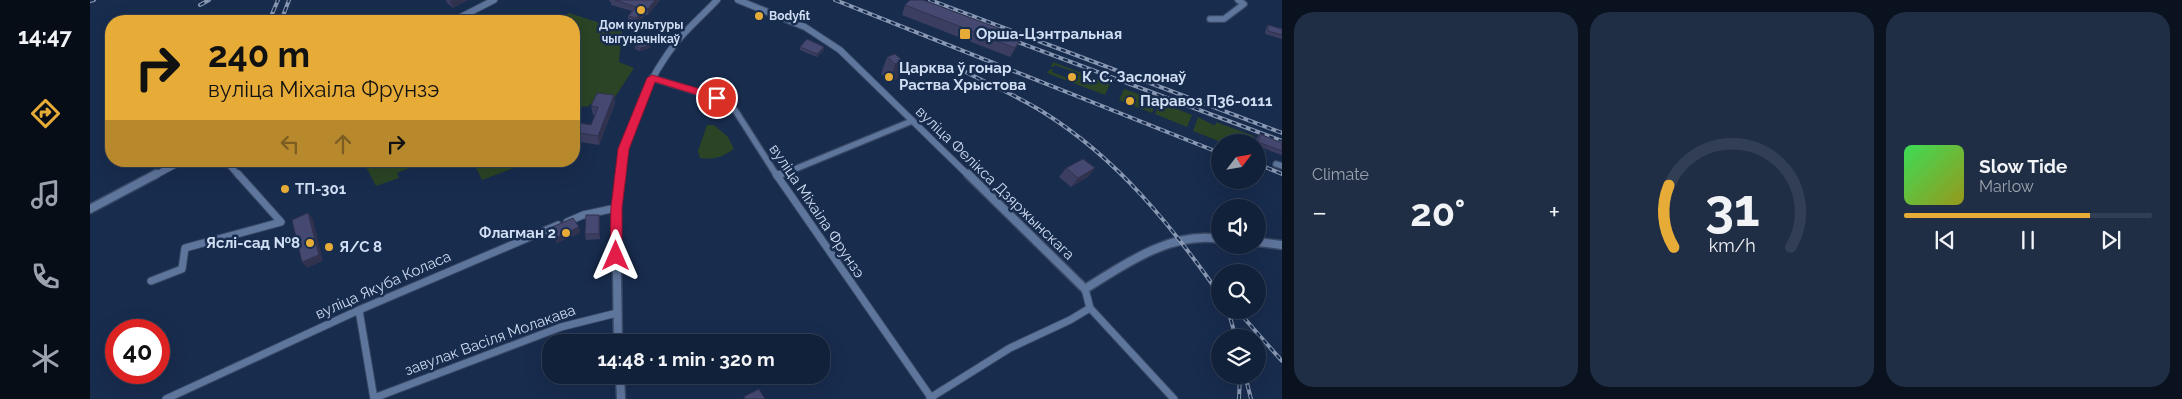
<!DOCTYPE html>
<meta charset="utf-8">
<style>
:root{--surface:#12213a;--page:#1f2e45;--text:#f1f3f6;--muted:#9ca3af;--line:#313e54;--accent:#e7ac37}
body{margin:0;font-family:Raleway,sans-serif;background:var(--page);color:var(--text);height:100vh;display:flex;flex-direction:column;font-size:19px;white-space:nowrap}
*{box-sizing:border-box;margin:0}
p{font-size:16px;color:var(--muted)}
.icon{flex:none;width:28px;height:28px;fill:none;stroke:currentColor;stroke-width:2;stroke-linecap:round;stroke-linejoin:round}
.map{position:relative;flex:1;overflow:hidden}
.sheet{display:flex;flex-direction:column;gap:12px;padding:12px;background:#0a1220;width:900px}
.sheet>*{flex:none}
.hud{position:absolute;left:15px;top:15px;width:475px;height:152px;border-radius:20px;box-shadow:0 5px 20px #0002,0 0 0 1px var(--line);background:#e7ac37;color:#111;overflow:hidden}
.needle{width:32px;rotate:59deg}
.buttons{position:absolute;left:1121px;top:134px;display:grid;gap:10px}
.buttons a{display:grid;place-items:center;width:55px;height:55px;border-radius:50%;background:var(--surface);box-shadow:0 5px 20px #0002,0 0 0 1px var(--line);font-size:25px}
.speed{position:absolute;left:15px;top:319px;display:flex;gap:10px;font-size:25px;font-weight:700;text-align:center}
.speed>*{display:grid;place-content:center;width:65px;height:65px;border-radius:50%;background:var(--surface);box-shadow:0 5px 20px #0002,0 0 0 1px var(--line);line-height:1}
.speed .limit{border:8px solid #d22;background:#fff;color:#111}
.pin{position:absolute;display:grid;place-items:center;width:42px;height:42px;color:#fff;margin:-21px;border:2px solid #fff;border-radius:50%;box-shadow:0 1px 5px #0007}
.me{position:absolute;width:55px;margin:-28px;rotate:0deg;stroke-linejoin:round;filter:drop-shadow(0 0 4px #0008)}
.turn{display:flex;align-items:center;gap:18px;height:105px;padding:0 20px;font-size:22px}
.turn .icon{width:65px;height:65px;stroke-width:2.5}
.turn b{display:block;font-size:35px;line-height:42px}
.lanes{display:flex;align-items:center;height:48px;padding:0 20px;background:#0003;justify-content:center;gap:25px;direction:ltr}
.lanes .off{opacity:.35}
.big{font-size:38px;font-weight:700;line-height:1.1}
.sheet .tile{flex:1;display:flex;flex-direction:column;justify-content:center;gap:8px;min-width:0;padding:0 18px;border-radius:20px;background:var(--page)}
.sheet .dial{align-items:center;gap:0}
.dial svg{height:130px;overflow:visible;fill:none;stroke:var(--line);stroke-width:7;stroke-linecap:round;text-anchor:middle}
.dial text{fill:var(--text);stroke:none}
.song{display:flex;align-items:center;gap:15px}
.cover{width:60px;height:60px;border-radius:8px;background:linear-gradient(135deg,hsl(130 70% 55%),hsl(60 70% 35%))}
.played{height:5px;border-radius:2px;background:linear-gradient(90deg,var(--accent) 75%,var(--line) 75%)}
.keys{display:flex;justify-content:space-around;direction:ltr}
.heat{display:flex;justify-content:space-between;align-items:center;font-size:28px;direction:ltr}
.sheet .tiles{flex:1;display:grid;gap:12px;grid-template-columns:repeat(3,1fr)}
.trip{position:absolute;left:452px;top:334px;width:288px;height:50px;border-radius:20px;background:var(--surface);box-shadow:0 5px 20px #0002,0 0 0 1px var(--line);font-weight:700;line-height:50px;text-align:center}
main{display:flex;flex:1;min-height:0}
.tab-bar{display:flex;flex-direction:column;width:90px;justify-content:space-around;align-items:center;background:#070d17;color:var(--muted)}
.tab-bar .icon{width:35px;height:35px}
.tab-bar .on{color:var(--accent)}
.tab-bar b{font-size:22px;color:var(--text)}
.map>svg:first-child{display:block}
</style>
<main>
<nav class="tab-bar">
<b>14:47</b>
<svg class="icon on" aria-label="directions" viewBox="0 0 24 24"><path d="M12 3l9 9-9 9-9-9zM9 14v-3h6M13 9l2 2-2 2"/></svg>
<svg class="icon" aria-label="music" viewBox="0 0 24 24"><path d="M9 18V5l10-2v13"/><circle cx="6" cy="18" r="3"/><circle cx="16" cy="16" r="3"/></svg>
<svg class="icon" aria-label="phone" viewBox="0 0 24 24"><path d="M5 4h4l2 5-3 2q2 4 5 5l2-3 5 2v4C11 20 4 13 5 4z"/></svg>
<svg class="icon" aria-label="climate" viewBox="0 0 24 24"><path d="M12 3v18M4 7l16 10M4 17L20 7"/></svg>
</nav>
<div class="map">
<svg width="1192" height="399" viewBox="0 0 1192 399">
<rect width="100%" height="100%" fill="#182c4e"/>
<path fill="#2b4425" d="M 479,13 L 532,30 L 529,62 L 544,68 L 525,97 L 507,99 L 497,107 L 493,106 L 484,116 L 484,21 L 464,21 Z
M 963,62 L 1020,84 L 1015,95 L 957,73 L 960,69 L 963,70 L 962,72 L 985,81 L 989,74 L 965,65 L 963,67 L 961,67 Z
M 1034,89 L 1067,101 L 1062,113 L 1029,100 Z
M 1070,102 L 1102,115 L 1097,127 L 1065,114 Z
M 1108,117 L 1125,126 L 1126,122 L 1164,136 L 1162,142 L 1131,142 L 1103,131 Z
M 617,125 L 624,125 L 638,137 L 644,149 C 633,157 624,160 610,158 L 608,151 Z
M 273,161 L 337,161 L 307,173 L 309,178 L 286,186 Z
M 383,161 L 443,161 L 392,180 Z"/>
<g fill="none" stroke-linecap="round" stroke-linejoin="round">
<g stroke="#384865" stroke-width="8">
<path id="minor-far1" d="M 1120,19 L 1134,19 L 1154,4 L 1148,0
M 562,78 L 627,98 L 645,110 L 687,176
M 136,161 L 149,176
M 1186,164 L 1192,166
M 688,176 L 822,121"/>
</g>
<g stroke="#384865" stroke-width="9">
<path id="minor" d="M 686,174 L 842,399
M 687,176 L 691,174
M 477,222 L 493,215 L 526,208
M 61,281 L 92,269 L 95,248 L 191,222 L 148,174
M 995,289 L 1000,308 L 1084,399
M 269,310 L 284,399
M 284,398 L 471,327 L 527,313
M 840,398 L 920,348 L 980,320 L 1000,308
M 76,399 L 269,310 L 468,225"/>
</g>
<g stroke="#384865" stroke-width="8">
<path id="tertiary-far1" d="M 648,0 L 715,27 L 750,50 L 879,176
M 363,21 L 404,0
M 64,176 L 92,161
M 530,176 C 537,128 558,76 589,39 C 601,25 615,13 627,0"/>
</g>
<g stroke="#384865" stroke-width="11">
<path id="tertiary" d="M 878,174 L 995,289 C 1035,264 1081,231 1130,239
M 0,209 L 66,174
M 1168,242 L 1192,245
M 528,342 L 526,208 L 531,174
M 530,375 L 531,399"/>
</g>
<use href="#minor-far1" stroke="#5e759c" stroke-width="5.5"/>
<use href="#minor" stroke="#5e759c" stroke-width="7"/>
<use href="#tertiary-far1" stroke="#5e759c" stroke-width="6"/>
<use href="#tertiary" stroke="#5e759c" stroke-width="8"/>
<g stroke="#8898b2" stroke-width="4">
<path id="rail" d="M 745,0 L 1130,153
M 840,0 L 1192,133
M 0,1 L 4,0
M 110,5 L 119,0
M 179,21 L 188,0
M 191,21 L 199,0
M 917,38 L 1192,141
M 868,68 C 896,83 926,95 953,112 C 1027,158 1081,225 1130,295
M 1168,164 L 1192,174
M 1138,310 L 1146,338
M 1147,310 L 1192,361
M 1155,375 L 1161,399
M 1149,399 L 1150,375"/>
</g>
<use href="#rail" stroke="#182c4e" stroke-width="2" stroke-dasharray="5" stroke-linecap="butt"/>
</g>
<path fill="#3b3e60" d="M 356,0 L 378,0 L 363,8 L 357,3 Z
M 519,0 L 570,0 L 558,15 L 555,15 L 546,24 L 538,22 L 538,16 L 542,11 L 521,5 L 521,2 L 519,1 Z
M 815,5 L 927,46 L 920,57 L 812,15 Z
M 1178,25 L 1192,29 L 1192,39 L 1175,34 L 1176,28 Z
M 560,45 L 560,48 L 550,51 L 545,49 L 545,46 Z
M 710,47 L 734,47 L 734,50 L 727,57 L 710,50 Z
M 797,57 L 813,61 L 807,79 L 799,82 L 791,74 Z
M 524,95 L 525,104 L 509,145 L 484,141 L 484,122 L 501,125 L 505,115 L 503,115 L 501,106 Z
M 1170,134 L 1192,143 L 1192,154 L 1191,155 L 1168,146 L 1168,142 L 1165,142 L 1167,137 Z
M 976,168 L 1005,168 L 998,177 L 981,187 L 969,177 Z
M 509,215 L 510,221 L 510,239 L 496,240 L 495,234 Z
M 460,228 L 490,233 L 467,243 L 462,234 Z"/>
<path fill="#30324e" d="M 360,0 L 378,0 L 363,8 Z
M 565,0 L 570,0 L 558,15 L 558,9 Z
M 555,8 L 555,15 L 546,24 L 546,18 Z
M 932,37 L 927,46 L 920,57 L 925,48 Z
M 560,45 L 560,48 L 550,51 L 550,48 Z
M 734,47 L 734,50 L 727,57 L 727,54 Z
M 813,61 L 807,79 L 799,82 L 805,64 Z
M 524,95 L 525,104 L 509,145 L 508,136 Z
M 1005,168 L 998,177 L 981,187 L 988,178 Z
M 218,213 L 223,219 L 233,261 L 217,268 L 212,262 Z
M 509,215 L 510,221 L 510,239 L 509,234 Z
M 489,227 L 490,233 L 467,243 L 466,238 Z"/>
<path fill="#454870" stroke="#30324e" d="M 525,0 L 565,0 L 558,9 L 555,8 L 546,18 L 538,16 L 546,7 Z
M 820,0 L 833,0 L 932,37 L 925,48 L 815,5 Z
M 1178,25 L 1192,29 L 1192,35 L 1178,31 Z
M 717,39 L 734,47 L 727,54 L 710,47 Z
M 548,42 L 560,45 L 550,48 L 545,46 Z
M 805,54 L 813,61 L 805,64 L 797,57 Z
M 507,93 L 524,95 L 508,136 L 484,132 L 484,122 L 501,125 L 508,107 L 501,106 Z
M 1170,134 L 1192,143 L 1192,151 L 1168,142 Z
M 993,159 L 1005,168 L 988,178 L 976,168 Z
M 218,213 L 229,255 L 212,262 L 202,220 Z
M 496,215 L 509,215 L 509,234 L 495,234 Z
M 483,218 L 489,227 L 466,238 L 460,228 Z
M 669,389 L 675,399 L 654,399 L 655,396 Z"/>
<path fill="#e11d48" stroke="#92132f" d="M 562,75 L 631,95 L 632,98 L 627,101 L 565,82 L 539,149 L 532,208 L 532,256 L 530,260 L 522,260 L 520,256 L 521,208 L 528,149 L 557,78 Z"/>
<g fill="#e7ac37" stroke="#182c4e" stroke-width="2">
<circle cx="551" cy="10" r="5"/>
<circle cx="669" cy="16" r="5"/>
<rect x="869" y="28" width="12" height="12" rx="2.5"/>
<circle cx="799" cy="77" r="5"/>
<circle cx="982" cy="77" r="5"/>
<circle cx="1040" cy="101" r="5"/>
<circle cx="195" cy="189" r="5"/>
<circle cx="476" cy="233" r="5"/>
<circle cx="220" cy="243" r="5"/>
<circle cx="239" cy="247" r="5"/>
</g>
<g text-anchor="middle" stroke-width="5" stroke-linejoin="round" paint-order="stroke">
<g font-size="12" font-weight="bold" fill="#d0def3" stroke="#182c4e" text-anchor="start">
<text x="679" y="20">Bodyfit</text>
<text x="551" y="29" text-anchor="middle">Дом культуры<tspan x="551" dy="14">чыгуначнікаў</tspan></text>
</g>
<g font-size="15" font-weight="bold" fill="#d0def3" stroke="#182c4e" text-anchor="start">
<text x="886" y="39">Орша-Цэнтральная</text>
<text x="809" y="73">Царква ў гонар<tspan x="809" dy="17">Раства Хрыстова</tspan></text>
<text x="992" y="82">К. С. Заслонаў</text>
<text x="1050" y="106">Паравоз П36-0111</text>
<text x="205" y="194">ТП-301</text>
<text x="466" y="238" text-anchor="end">Флагман 2</text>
<text x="210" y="248" text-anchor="end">Яслі-сад №8</text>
<text x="249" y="252">Я/С 8</text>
</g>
<g font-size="15" fill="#d0def3" stroke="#182c4e">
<text transform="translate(905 183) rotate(44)" y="5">вуліца Фелікса Дзяржынскага</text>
<text transform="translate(727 211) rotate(56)" y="5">вуліца Міхаіла Фрунзэ</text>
<text transform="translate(293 285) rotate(-24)" y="5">вуліца Якуба Коласа</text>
<text transform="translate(400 340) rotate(-20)" y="5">завулак Васіля Молакава</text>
</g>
</g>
</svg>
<div class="buttons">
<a><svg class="needle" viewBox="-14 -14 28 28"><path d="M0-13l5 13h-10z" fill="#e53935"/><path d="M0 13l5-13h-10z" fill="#9ca3af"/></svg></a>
<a><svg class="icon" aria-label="sound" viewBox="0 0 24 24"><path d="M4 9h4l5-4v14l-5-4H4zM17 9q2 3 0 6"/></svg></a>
<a><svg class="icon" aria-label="search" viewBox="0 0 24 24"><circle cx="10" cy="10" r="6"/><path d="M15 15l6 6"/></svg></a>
<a><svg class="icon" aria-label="layers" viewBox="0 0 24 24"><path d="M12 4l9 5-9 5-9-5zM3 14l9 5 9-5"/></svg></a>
</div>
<div class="speed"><div class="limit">40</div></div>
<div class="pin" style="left:627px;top:98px;background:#d93025"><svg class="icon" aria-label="arrive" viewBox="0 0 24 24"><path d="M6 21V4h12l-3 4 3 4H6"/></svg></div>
<svg class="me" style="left:526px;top:256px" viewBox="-20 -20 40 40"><path d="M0-17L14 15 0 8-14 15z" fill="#e11d48" stroke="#fff" stroke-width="4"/></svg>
<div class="trip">14:48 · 1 min · 320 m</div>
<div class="hud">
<div class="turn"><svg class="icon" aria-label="right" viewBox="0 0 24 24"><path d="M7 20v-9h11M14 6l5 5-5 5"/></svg><div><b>240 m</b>вуліца Міхаіла Фрунзэ</div></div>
<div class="lanes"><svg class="icon off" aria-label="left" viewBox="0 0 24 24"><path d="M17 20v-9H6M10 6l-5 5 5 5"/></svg><svg class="icon off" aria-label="ahead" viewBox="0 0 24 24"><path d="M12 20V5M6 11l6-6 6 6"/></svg><svg class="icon" aria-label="right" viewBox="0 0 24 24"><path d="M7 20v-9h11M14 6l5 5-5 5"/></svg></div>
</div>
</div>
<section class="sheet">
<div class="tiles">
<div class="tile"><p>Climate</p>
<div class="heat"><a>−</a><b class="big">20°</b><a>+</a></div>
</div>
<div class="tile dial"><svg viewBox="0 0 100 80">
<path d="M14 69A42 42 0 1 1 86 69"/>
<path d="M14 69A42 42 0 0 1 11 31" stroke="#e7ac37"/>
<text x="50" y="56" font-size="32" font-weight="700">31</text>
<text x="50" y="72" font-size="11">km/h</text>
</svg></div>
<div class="tile">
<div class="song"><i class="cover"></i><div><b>Slow Tide</b><p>Marlow</p></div></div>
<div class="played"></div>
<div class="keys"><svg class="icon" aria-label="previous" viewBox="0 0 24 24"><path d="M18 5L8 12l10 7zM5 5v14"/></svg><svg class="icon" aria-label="pause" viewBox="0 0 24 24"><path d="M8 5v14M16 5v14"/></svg><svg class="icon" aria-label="next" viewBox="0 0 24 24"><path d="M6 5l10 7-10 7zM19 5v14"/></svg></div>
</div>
</div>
</section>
</main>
